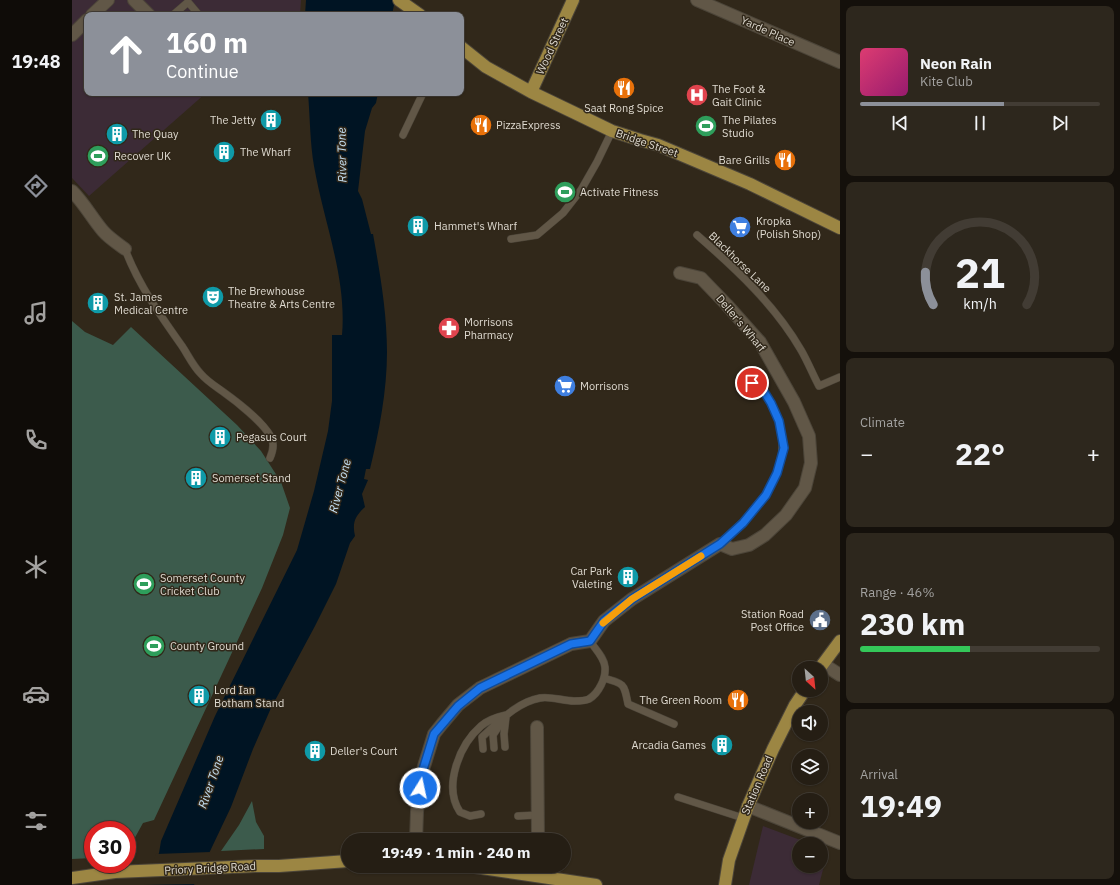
<!DOCTYPE html>
<meta charset="utf-8">
<style>
:root{--surface:#251e14;--page:#2d271d;--text:#f1f3f6;--muted:#a3a2a0;--line:#423c34;--accent:#8c9099}
body{margin:0;font-family:"IBM Plex Sans",sans-serif;background:var(--page);color:var(--text);height:100vh;display:flex;flex-direction:column;font-size:15px;white-space:nowrap}
*{box-sizing:border-box;margin:0}
p{font-size:13px;color:var(--muted)}
.icon{flex:none;width:22px;height:22px;fill:none;stroke:currentColor;stroke-width:2;stroke-linecap:round;stroke-linejoin:round}
.map{position:relative;flex:1;overflow:hidden}
.side{display:flex;flex-direction:column;gap:6px;padding:6px;background:#14100b;width:280px}
.side>*{flex:none}
.guide{position:absolute;left:12px;top:12px;width:380px;height:84px;border-radius:8px;box-shadow:0 1px 3px #0004,0 0 0 1px var(--line);background:#8c9099;color:#fff;overflow:hidden}
.needle{width:26px;rotate:153deg}
.fabs{position:absolute;left:720px;top:661px;display:grid;gap:8px}
.fabs a{display:grid;place-items:center;width:36px;height:36px;border-radius:50%;background:var(--surface);box-shadow:0 1px 3px #0004,0 0 0 1px var(--line);font-size:20px}
.speed{position:absolute;left:12px;top:821px;display:flex;gap:8px;font-size:20px;font-weight:700;text-align:center}
.speed>*{display:grid;place-content:center;width:52px;height:52px;border-radius:50%;background:var(--surface);box-shadow:0 1px 3px #0004,0 0 0 1px var(--line);line-height:1}
.speed .limit{border:6px solid #d22;background:#fff;color:#111}
.pin{position:absolute;display:grid;place-items:center;width:34px;height:34px;color:#fff;margin:-17px;border:2px solid #fff;border-radius:50%;box-shadow:0 1px 4px #0007}
.me{position:absolute;width:44px;margin:-22px;rotate:10deg;stroke-linejoin:round;filter:drop-shadow(0 0 3px #0008)}
.turn{display:flex;align-items:center;gap:14px;height:84px;padding:0 16px;font-size:18px}
.turn .icon{width:52px;height:52px;stroke-width:2.5}
.turn b{display:block;font-size:28px;line-height:34px}
.big{font-size:30px;font-weight:700;line-height:1.1}
.side .tile{flex:1;display:flex;flex-direction:column;justify-content:center;gap:6px;min-width:0;padding:0 14px;border-radius:8px;background:var(--page)}
.side .dial{align-items:center;gap:0}
.dial svg{height:104px;overflow:visible;fill:none;stroke:var(--line);stroke-width:7;stroke-linecap:round;text-anchor:middle}
.dial text{fill:var(--text);stroke:none}
.song{display:flex;align-items:center;gap:12px}
.cover{width:48px;height:48px;border-radius:6px;background:linear-gradient(135deg,hsl(340 70% 55%),hsl(320 70% 35%))}
.played{height:4px;border-radius:2px;background:linear-gradient(90deg,var(--accent) 60%,var(--line) 60%)}
.keys{display:flex;justify-content:space-around;direction:ltr}
.heat{display:flex;justify-content:space-between;align-items:center;font-size:22px;direction:ltr}
.charge{height:6px;border-radius:3px;background:linear-gradient(90deg,#34c759 46%,var(--line) 0)}
.trip{position:absolute;left:269px;top:833px;width:230px;height:40px;border-radius:20px;background:var(--surface);box-shadow:0 1px 3px #0004,0 0 0 1px var(--line);font-weight:700;line-height:40px;text-align:center}
main{display:flex;flex:1;min-height:0}
.menu{display:flex;flex-direction:column;width:72px;justify-content:space-around;align-items:center;background:#0f0c08;color:var(--muted)}
.menu .icon{width:28px;height:28px}
.menu .active{color:var(--accent)}
.menu b{font-size:18px;color:var(--text)}
.map>svg:first-child{display:block}
</style>
<main>
<nav class="menu">
<b>19:48</b>
<svg class="icon active" aria-label="directions" viewBox="0 0 24 24"><path d="M12 3l9 9-9 9-9-9zM9 14v-3h6M13 9l2 2-2 2"/></svg>
<svg class="icon" aria-label="music" viewBox="0 0 24 24"><path d="M9 18V5l10-2v13"/><circle cx="6" cy="18" r="3"/><circle cx="16" cy="16" r="3"/></svg>
<svg class="icon" aria-label="phone" viewBox="0 0 24 24"><path d="M5 4h4l2 5-3 2q2 4 5 5l2-3 5 2v4C11 20 4 13 5 4z"/></svg>
<svg class="icon" aria-label="climate" viewBox="0 0 24 24"><path d="M12 3v18M4 7l16 10M4 17L20 7"/></svg>
<svg class="icon" aria-label="car" viewBox="0 0 24 24"><path d="M5 17H2v-5l4-1 3-4h7l3 4 3 1v5h-3M9 17h6M6 11h13"/><circle cx="7" cy="17" r="2"/><circle cx="17" cy="17" r="2"/></svg>
<svg class="icon" aria-label="filters" viewBox="0 0 24 24"><path d="M4 7h16M4 17h16"/><circle cx="9" cy="7" r="2"/><circle cx="15" cy="17" r="2"/></svg>
</nav>
<div class="map">
<svg width="768" height="885" viewBox="0 0 768 885">
<rect width="100%" height="100%" fill="#31281a"/>
<path fill="#3c2b36" d="M 0,0 L 229,0 L 228,15 L 15,15 L 15,93 L 134,93 L 17,196 L 0,178 Z
M 691,826 L 739,844 L 727,844 L 727,866 L 749,866 L 749,849 L 755,854 L 747,885 L 677,885 Z"/>
<path fill="#3c5b4c" d="M 0,321 L 13,332 L 41,345 L 59,327 L 165,425 L 189,451 L 209,482 L 218,508 L 211,535 L 190,588 L 82,820 L 71,823 L 55,852 L 55,830 L 21,830 L 21,858 L 0,859 Z
M 180,801 L 184,822 L 192,836 L 192,849 L 149,851 L 167,825 Z"/>
<path fill="#001423" d="M 234,0 L 323,0 L 320,15 L 233,15 Z
M 236,93 L 306,93 L 304,103 L 300,108 L 293,131 L 286,191 L 290,199 L 299,234 L 301,234 C 308,273 315,313 315,352 C 315,391 307,432 298,469 L 294,469 L 292,479 L 296,480 L 290,494 L 293,507 C 283,516 280,523 283,536 L 278,543 L 264,584 L 243,626 L 199,708 L 181,749 L 159,807 L 122,885 L 74,885 L 87,853 L 89,841 L 143,716 L 225,550 L 242,491 L 256,431 L 260,401 L 260,335 L 270,335 C 275,278 252,223 242,166 C 238,143 238,117 236,93 Z"/>
<path fill="#31281a" d="M 139,852 L 125,884 L 72,885 L 84,854 Z"/>
<g fill="none" stroke-linecap="round" stroke-linejoin="round">
<g stroke="#4c4539" stroke-width="8">
<path id="lane" d="M 101,15 L 116,2 L 127,15
M 331,135 L 351,93
M 625,235 C 664,269 703,305 729,350 C 736,362 741,375 747,386 L 768,377
M 439,239 L 465,235 L 491,213 L 509,190 L 525,162 L 540,131
M 53,249 C 66,284 88,315 110,346 C 116,355 121,366 129,374 C 135,381 143,386 150,391 C 164,401 191,422 199,437 C 203,444 201,451 198,458
M 648,544 C 690,506 731,463 699,403 C 691,389 686,382 669,383
M 532,678 C 553,684 552,684 556,704 L 602,724
M 433,747 L 432,734 L 434,717
M 422,748 L 421,735 L 429,723
M 411,749 L 410,737 C 427,722 445,702 468,698 C 479,696 491,701 502,701 C 506,701 513,701 517,699 C 527,693 534,678 533,667 C 532,657 523,649 518,641
M 606,797 L 671,818
M 409,814 L 398,816 L 388,812 C 371,787 387,745 409,726 C 416,720 425,717 434,715
M 446,816 L 465,815"/>
</g>
<g stroke="#4c4539" stroke-width="14">
<path id="street" d="M 62,0 L 77,15
M 625,0 L 768,62
M 20,15 L 36,0
M 0,35 L 15,20
M 0,191 C 12,203 20,218 31,231 C 37,238 45,243 53,249
M 751,664 L 768,675
M 465,727 L 466,840
M 676,806 L 768,843
M 344,840 L 345,812 L 349,776 L 362,734 L 370,724 L 386,705 L 408,688 L 499,644 L 518,641 L 532,621 L 560,599 L 648,544 L 660,549 L 677,545 L 693,535 L 714,515 L 733,488 L 739,463 L 737,436 L 722,402 L 688,342 L 655,305 L 629,278 L 608,273
M 465,876 L 467,866"/>
</g>
<g stroke="#4c4539" stroke-width="14">
<path id="primary" d="M 327,0 L 348,15
M 389,47 L 414,67 L 459,92 L 507,115 L 540,131 L 568,140 L 586,145 L 678,184 L 768,228
M 459,92 L 501,0
M 748,668 L 768,641
M 396,866 L 524,885
M 0,878 L 43,872 L 184,866 L 207,866 L 276,861
M 653,885 L 657,860 L 676,806 L 701,749 L 723,705 L 733,690"/>
</g>
<use href="#lane" stroke="#615747" stroke-width="7"/>
<use href="#street" stroke="#615747" stroke-width="12"/>
<use href="#primary" stroke="#9c8643" stroke-width="12"/>
</g>
<g fill="none" stroke-linecap="round" stroke-linejoin="round">
<g stroke="#114b97" stroke-width="10">
<path id="route" d="M 348,788 L 349,776 L 362,734 L 386,706 L 408,688 L 499,644 L 518,641 L 532,621 L 560,599 L 648,544 L 671,523 L 694,495 L 705,473 L 712,448 L 707,421 L 699,403 L 691,390 L 680,383"/>
</g>
<use href="#route" stroke="#1a73e8" stroke-width="7"/>
<path stroke="#f59e0b" stroke-width="7" d="M 531,623 L 560,599 L 629,556"/>
</g>
<defs>
<g id="restaurant-disc" transform="scale(1.15)"><circle r="9.5" fill="#e8710a" stroke="#31281a"/><path d="M-5-6h1v4h1v-4h1v4h1v-4h1v5L-1.5 .5V6h-2V.5L-5-1ZM5-6V6H3V1.5H1.5Q1.5-4 5-6Z" fill="#fff"/></g>
<g id="hospital-disc" transform="scale(1.15)"><circle r="9.5" fill="#e0444e" stroke="#31281a"/><path d="M-5-5h3v3.5h4V-5h3V5h-3V1.5h-4V5h-3Z" fill="#fff"/></g>
<g id="building-disc" transform="scale(1.15)"><circle r="9.5" fill="#0f9aa8" stroke="#31281a"/><path d="M-4-6H4V6H1V3H-1V6H-4ZM-2.5-4.3h1.7v1.8h-1.7ZM.8-4.3h1.7v1.8H.8ZM-2.5-1h1.7V.8h-1.7ZM.8-1h1.7V.8H.8Z" fill="#fff"/></g>
<g id="stadium-disc" transform="scale(1.15)"><circle r="9.5" fill="#2e9e5b" stroke="#31281a"/><path d="M0-5a6.5 5 0 1 0 0 10a6.5 5 0 1 0 0-10ZM-3.5-1.8h7v3.6h-7Z" fill="#fff"/></g>
<g id="supermarket-disc" transform="scale(1.15)"><circle r="9.5" fill="#3f7fe0" stroke="#31281a"/><path d="M-6-5.5h2.5l.6 2H6L4.5 2H-2.5L-4.4-4H-6ZM-1.5 3.2a1.3 1.3 0 1 0 .1 0ZM3 3.2a1.3 1.3 0 1 0 .1 0Z" fill="#fff"/></g>
<g id="theatre-disc" transform="scale(1.15)"><circle r="9.5" fill="#0f9aa8" stroke="#31281a"/><path d="M-5-5.5Q0-4 5-5.5V0Q5 5 0 6Q-5 5-5 0ZM-3.3-2.5H-1v1.5H-3.3ZM1-2.5H3.3v1.5H1ZM-2.8 1Q0 5.5 2.8 1Z" fill="#fff"/></g>
<g id="pharmacy-disc" transform="scale(1.15)"><circle r="9.5" fill="#e0444e" stroke="#31281a"/><path d="M-2-6h4v4h4v4h-4v4h-4v-4h-4v-4h4Z" fill="#fff"/></g>
<g id="civic-disc" transform="scale(1.15)"><circle r="9.5" fill="#5c6f8a" stroke="#31281a"/><path d="M-.6-6.5H3V-4.5H.6V-3L4-1V1h2V6H-6V1h2V-1L-.6-3ZM-1.2 2.5V6h2.4V2.5Z" fill="#fff"/></g>
</defs>
<g fill-rule="evenodd">
<use href="#restaurant-disc" x="552" y="88"/>
<use href="#hospital-disc" x="625" y="95"/>
<use href="#building-disc" x="199" y="120"/>
<use href="#restaurant-disc" x="409" y="125"/>
<use href="#stadium-disc" x="634" y="126"/>
<use href="#building-disc" x="45" y="134"/>
<use href="#building-disc" x="152" y="152"/>
<use href="#stadium-disc" x="26" y="156"/>
<use href="#restaurant-disc" x="713" y="160"/>
<use href="#stadium-disc" x="493" y="192"/>
<use href="#building-disc" x="346" y="226"/>
<use href="#supermarket-disc" x="668" y="227"/>
<use href="#theatre-disc" x="141" y="297"/>
<use href="#building-disc" x="26" y="303"/>
<use href="#pharmacy-disc" x="377" y="328"/>
<use href="#supermarket-disc" x="493" y="386"/>
<use href="#building-disc" x="148" y="437"/>
<use href="#building-disc" x="124" y="478"/>
<use href="#building-disc" x="556" y="577"/>
<use href="#stadium-disc" x="72" y="584"/>
<use href="#civic-disc" x="748" y="620"/>
<use href="#stadium-disc" x="82" y="646"/>
<use href="#building-disc" x="127" y="696"/>
<use href="#restaurant-disc" x="666" y="700"/>
<use href="#building-disc" x="650" y="745"/>
<use href="#building-disc" x="243" y="751"/>
</g>
<g text-anchor="middle" stroke-width="3" stroke-linejoin="round" paint-order="stroke">
<g font-size="11" fill="#dfdad0" stroke="#31281a">
<text transform="translate(696 31) rotate(24)" y="4">Yarde Place</text>
<text transform="translate(480 46) rotate(-65)" y="4">Wood Street</text>
<text transform="translate(575 143) rotate(19)" y="4">Bridge Street</text>
<text transform="translate(668 262) rotate(44)" y="4">Blackhorse Lane</text>
<text transform="translate(669 323) rotate(50)" y="4">Deller's Wharf</text>
<text transform="translate(685 785) rotate(-67)" y="4">Station Road</text>
<text transform="translate(138 868) rotate(-3)" y="4">Priory Bridge Road</text>
</g>
<g font-size="11" fill="#dfdad0" stroke="#31281a" text-anchor="start">
<text x="640" y="93">The Foot &amp;<tspan x="640" dy="13">Gait Clinic</tspan></text>
<text x="552" y="112" text-anchor="middle">Saat Rong Spice</text>
<text x="184" y="124" text-anchor="end">The Jetty</text>
<text x="650" y="124">The Pilates<tspan x="650" dy="13">Studio</tspan></text>
<text x="424" y="129">PizzaExpress</text>
<text x="60" y="138">The Quay</text>
<text x="168" y="156">The Wharf</text>
<text x="42" y="160">Recover UK</text>
<text x="698" y="164" text-anchor="end">Bare Grills</text>
<text x="508" y="196">Activate Fitness</text>
<text x="684" y="225">Kropka<tspan x="684" dy="13">(Polish Shop)</tspan></text>
<text x="362" y="230">Hammet's Wharf</text>
<text x="156" y="295">The Brewhouse<tspan x="156" dy="13">Theatre &amp; Arts Centre</tspan></text>
<text x="42" y="301">St. James<tspan x="42" dy="13">Medical Centre</tspan></text>
<text x="392" y="326">Morrisons<tspan x="392" dy="13">Pharmacy</tspan></text>
<text x="508" y="390">Morrisons</text>
<text x="164" y="441">Pegasus Court</text>
<text x="140" y="482">Somerset Stand</text>
<text x="540" y="575" text-anchor="end">Car Park<tspan x="540" dy="13">Valeting</tspan></text>
<text x="88" y="582">Somerset County<tspan x="88" dy="13">Cricket Club</tspan></text>
<text x="732" y="618" text-anchor="end">Station Road<tspan x="732" dy="13">Post Office</tspan></text>
<text x="98" y="650">County Ground</text>
<text x="142" y="694">Lord Ian<tspan x="142" dy="13">Botham Stand</tspan></text>
<text x="650" y="704" text-anchor="end">The Green Room</text>
<text x="634" y="749" text-anchor="end">Arcadia Games</text>
<text x="258" y="755">Deller's Court</text>
</g>
<g font-size="12" font-style="italic" fill="#c5e1f5" stroke="#31281a">
<text transform="translate(270 155) rotate(-91)" y="4">River Tone</text>
<text transform="translate(268 486) rotate(-75)" y="4">River Tone</text>
<text transform="translate(139 782) rotate(-71)" y="4">River Tone</text>
</g>
</g>
</svg>
<div class="fabs">
<a><svg class="needle" viewBox="-14 -14 28 28"><path d="M0-13l5 13h-10z" fill="#e53935"/><path d="M0 13l5-13h-10z" fill="#a3a2a0"/></svg></a>
<a><svg class="icon" aria-label="sound" viewBox="0 0 24 24"><path d="M4 9h4l5-4v14l-5-4H4zM17 9q2 3 0 6"/></svg></a>
<a><svg class="icon" aria-label="layers" viewBox="0 0 24 24"><path d="M12 4l9 5-9 5-9-5zM3 14l9 5 9-5"/></svg></a>
<a>+</a>
<a>−</a>
</div>
<div class="speed"><div class="limit">30</div></div>
<div class="pin" style="left:680px;top:383px;background:#d93025"><svg class="icon" aria-label="arrive" viewBox="0 0 24 24"><path d="M6 21V4h12l-3 4 3 4H6"/></svg></div>
<svg class="me" style="left:348px;top:788px" viewBox="-20 -20 40 40"><circle r="17" fill="#1a73e8" stroke="#fff" stroke-width="3"/><path d="M0-11L8 9 0 5-8 9z" fill="#fff"/></svg>
<div class="trip">19:49 · 1 min · 240 m</div>
<div class="guide">
<div class="turn"><svg class="icon" aria-label="ahead" viewBox="0 0 24 24"><path d="M12 20V5M6 11l6-6 6 6"/></svg><div><b>160 m</b>Continue</div></div>
</div>
</div>
<section class="side">
<div class="tile">
<div class="song"><i class="cover"></i><div><b>Neon Rain</b><p>Kite Club</p></div></div>
<div class="played"></div>
<div class="keys"><svg class="icon" aria-label="previous" viewBox="0 0 24 24"><path d="M18 5L8 12l10 7zM5 5v14"/></svg><svg class="icon" aria-label="pause" viewBox="0 0 24 24"><path d="M8 5v14M16 5v14"/></svg><svg class="icon" aria-label="next" viewBox="0 0 24 24"><path d="M6 5l10 7-10 7zM19 5v14"/></svg></div>
</div>
<div class="tile dial"><svg viewBox="0 0 100 80">
<path d="M14 69A42 42 0 1 1 86 69"/>
<path d="M14 69A42 42 0 0 1 8 44" stroke="#8c9099"/>
<text x="50" y="56" font-size="32" font-weight="700">21</text>
<text x="50" y="72" font-size="11">km/h</text>
</svg></div>
<div class="tile"><p>Climate</p>
<div class="heat"><a>−</a><b class="big">22°</b><a>+</a></div>
</div>
<div class="tile"><p>Range · 46%</p><b class="big">230 km</b><div class="charge"></div></div>
<div class="tile"><p>Arrival</p><b class="big">19:49</b></div>
</section>
</main>
